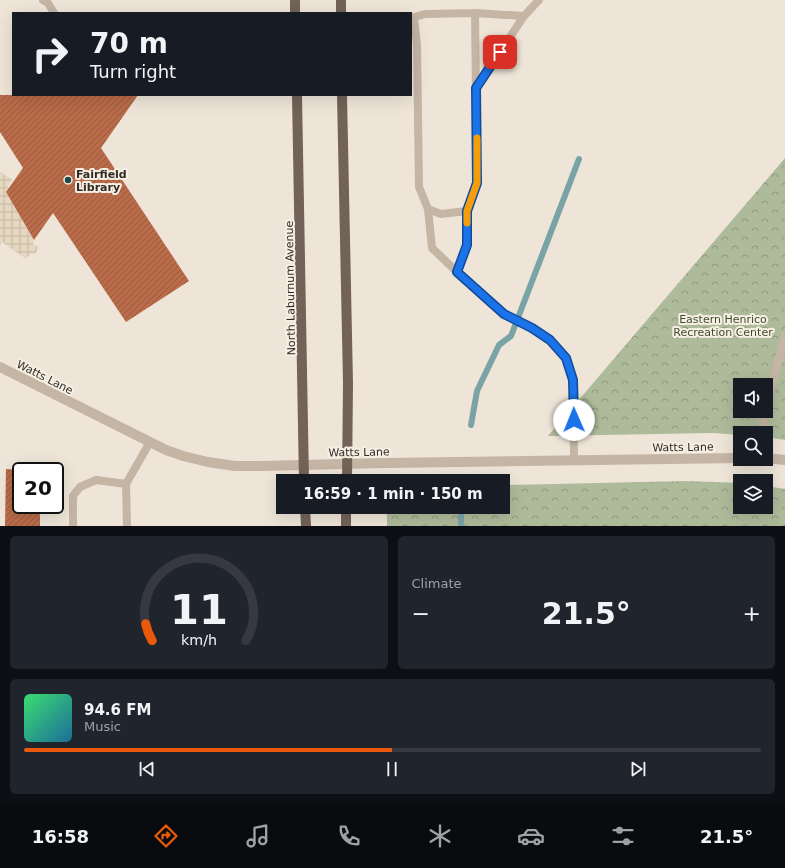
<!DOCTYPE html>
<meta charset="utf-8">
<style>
:root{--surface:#171b24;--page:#20242c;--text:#f1f3f6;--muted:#9ea1a6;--line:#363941;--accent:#ea580c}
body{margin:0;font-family:"DejaVu Sans",sans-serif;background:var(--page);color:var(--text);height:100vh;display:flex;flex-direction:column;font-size:15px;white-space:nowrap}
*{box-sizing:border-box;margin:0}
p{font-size:13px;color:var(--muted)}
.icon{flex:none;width:22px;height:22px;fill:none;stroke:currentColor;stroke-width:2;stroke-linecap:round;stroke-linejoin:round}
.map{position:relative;height:526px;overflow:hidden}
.sheet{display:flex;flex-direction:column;gap:10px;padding:10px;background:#0d0f14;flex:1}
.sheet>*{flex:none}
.top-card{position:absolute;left:12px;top:12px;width:400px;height:84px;border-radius:0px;box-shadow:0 4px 16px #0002;background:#171b24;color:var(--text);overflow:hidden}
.tools{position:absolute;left:733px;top:378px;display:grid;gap:8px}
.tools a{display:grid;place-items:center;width:40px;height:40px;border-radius:0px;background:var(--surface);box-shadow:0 4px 16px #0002;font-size:20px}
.speed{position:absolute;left:12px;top:462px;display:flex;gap:8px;font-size:20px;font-weight:700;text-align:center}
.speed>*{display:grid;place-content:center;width:52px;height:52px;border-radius:50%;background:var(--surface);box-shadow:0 4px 16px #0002;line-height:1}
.speed .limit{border:2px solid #111;border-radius:6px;background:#fff;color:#111}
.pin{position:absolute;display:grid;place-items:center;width:34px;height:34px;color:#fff;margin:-17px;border-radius:8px;box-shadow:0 2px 6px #0006}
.me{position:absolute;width:44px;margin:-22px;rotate:359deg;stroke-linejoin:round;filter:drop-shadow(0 0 3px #0008)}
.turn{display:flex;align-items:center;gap:14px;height:84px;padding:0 12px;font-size:18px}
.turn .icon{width:52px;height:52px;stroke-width:2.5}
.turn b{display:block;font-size:28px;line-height:34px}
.big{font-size:30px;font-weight:800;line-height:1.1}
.sheet .card{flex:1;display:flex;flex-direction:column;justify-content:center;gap:6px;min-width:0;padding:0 14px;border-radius:6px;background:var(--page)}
.sheet .dial{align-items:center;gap:0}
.dial svg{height:104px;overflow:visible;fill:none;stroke:var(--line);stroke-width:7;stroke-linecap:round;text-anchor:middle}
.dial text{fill:var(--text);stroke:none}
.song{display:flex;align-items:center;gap:12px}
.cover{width:48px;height:48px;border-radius:6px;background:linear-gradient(135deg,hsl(140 70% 55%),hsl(200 70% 35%))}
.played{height:4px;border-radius:2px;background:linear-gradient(90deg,var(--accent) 50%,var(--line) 50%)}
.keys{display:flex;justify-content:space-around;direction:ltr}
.heat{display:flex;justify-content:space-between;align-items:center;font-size:22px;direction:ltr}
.sheet .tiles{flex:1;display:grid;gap:10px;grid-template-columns:1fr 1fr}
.card:last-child{grid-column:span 2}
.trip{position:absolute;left:276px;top:474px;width:234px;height:40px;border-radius:0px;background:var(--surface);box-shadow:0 4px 16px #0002;font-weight:800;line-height:40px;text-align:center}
.dock{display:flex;height:64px;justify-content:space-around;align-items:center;background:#090b0e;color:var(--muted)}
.dock .icon{width:28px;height:28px}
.dock .current{color:var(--accent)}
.dock b{font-size:18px;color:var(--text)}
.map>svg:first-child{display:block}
</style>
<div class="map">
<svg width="785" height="526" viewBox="0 0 785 526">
<defs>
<pattern id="park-crowns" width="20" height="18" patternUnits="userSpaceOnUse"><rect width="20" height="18" fill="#aebb9a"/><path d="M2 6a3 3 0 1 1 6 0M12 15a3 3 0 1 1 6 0" fill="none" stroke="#8e987d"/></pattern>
<pattern id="plaza-grid" width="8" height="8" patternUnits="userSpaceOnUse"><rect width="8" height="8" fill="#e5d7c0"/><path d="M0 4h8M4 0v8" fill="none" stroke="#c5b9a5"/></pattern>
<pattern id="building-hatch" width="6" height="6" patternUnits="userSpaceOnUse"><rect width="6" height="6" fill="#ba6c4a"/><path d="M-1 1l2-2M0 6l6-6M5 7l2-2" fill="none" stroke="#98593d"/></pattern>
</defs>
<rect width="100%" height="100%" fill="#eee5d8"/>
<path fill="url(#park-crowns)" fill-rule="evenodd" d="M 785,158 L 785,440 L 766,437 L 766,433 L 740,433 L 740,435 L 713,433 L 548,436 ZM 740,385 L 766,385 L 766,411 L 740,411 Z
M 687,481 L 740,483 L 740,507 L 766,507 L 766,486 L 785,489 L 785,526 L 387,526 L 387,507 L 503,507 L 503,485 Z"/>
<path fill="url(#plaza-grid)" d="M 0,172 L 12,179 L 6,192 L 34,240 L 33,244 L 39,248 L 34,255 L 31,253 L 26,259 L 2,242 L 0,245 Z"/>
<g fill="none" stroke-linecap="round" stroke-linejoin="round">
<path stroke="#7aa3a8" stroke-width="6" d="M 471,425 L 477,391 L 499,345 L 511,336 L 579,159
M 461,526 L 461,508"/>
</g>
<path fill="url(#building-hatch)" d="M 0,95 L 138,95 L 101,148 L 189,281 L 126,322 L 53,213 L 34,240 L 6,192 L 23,168 L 0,132 Z
M 6,469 L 21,470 L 21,505 L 40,505 L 40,526 L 5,526 Z"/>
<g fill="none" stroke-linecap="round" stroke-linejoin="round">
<path stroke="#c4b5a5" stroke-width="8" d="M 43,0 L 48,3 L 54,13
M 475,13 L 524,16
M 411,18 L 425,14 L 475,13 L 477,183 L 467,211 L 441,214 L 428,209 L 419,187 L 417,45 L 414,18
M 476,88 L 524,16 L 539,0
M 428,209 L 432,248 L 457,272 L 467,245 L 467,211
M 457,272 L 503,314 L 532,328 L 550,340 L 566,359 L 573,380 L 574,460
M 766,407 L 785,336
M 761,433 L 765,411
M 73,526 L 73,496 L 80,487 L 96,480 L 126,484
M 127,526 L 126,484 L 150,442"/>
<path stroke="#c4b5a5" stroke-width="10" d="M 0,367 L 166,450 L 183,456 L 208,462 L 235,466 L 261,466 L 385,463 L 740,458
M 766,458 L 785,460"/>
<path stroke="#726258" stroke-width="10" d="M 295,0 L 295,13
M 341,0 L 341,13
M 297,95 L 304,481
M 342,95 L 348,383 L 347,481
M 305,507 L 306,526
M 346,526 L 346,507"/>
</g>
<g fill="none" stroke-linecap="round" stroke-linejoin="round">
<g stroke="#114b97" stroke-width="10">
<path id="route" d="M 500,52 L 476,88 L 477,183 L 467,211 L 467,245 L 457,272 L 504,314 L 532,328 L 550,340 L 566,358 L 573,380 L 574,420"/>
</g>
<use href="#route" stroke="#1a73e8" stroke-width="7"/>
<path stroke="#f59e0b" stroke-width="7" d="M 467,223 L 467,211 L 477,183 L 477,138"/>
</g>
<circle fill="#1f484e" stroke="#f6efe3" stroke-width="1.5" cx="68" cy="180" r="4"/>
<g text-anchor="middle" stroke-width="4" stroke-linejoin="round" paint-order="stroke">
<g font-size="11" font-weight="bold" fill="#312a26" stroke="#f6efe3" text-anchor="start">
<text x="76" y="178">Fairfield<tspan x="76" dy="13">Library</tspan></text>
</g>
<g font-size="11" fill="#312a26" stroke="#f6efe3">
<text transform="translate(290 288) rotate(-91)" y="4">North Laburnum Avenue</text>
<text transform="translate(45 377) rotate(27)" y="4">Watts Lane</text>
<text transform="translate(683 447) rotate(-1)" y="4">Watts Lane</text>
<text transform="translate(359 452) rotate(-1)" y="4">Watts Lane</text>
</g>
<g font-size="11" fill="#3f4d2c" stroke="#f6efe3">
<text x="723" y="323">Eastern Henrico<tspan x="723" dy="13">Recreation Center</tspan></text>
</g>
</g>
</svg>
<div class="tools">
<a><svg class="icon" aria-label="sound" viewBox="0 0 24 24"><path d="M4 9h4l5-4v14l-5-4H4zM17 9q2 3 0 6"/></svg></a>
<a><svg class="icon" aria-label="search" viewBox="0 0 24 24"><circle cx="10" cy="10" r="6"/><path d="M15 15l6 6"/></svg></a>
<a><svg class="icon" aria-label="layers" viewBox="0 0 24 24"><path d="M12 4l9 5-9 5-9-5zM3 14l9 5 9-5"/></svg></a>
</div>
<div class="speed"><div class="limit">20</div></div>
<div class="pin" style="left:500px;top:52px;background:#d93025"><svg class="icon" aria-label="arrive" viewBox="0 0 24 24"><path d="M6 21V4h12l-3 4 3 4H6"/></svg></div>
<svg class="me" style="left:574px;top:420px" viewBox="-20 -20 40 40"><circle r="19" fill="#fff"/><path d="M0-13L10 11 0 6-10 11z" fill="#1a73e8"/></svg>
<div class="trip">16:59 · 1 min · 150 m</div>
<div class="top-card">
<div class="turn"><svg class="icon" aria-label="right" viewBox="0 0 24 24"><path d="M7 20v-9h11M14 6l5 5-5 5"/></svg><div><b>70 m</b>Turn right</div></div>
</div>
</div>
<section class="sheet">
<div class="tiles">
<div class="card dial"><svg viewBox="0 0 100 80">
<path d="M14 69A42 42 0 1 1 86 69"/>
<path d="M14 69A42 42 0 0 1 9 56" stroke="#ea580c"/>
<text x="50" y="56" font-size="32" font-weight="700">11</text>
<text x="50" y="72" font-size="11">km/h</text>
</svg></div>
<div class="card"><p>Climate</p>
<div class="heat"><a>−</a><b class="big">21.5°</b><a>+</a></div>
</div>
<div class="card">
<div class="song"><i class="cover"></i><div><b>94.6 FM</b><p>Music</p></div></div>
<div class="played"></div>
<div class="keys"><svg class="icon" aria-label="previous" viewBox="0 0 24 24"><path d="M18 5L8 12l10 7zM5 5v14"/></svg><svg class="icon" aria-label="pause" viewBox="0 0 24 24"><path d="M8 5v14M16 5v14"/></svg><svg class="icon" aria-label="next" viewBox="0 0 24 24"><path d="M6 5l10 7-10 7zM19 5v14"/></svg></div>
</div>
</div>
</section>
<nav class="dock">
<b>16:58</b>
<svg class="icon current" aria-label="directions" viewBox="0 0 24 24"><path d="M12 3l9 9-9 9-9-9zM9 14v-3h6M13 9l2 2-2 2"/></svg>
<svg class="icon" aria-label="music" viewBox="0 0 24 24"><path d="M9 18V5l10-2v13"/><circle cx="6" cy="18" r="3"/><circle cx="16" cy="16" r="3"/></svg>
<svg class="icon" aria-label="phone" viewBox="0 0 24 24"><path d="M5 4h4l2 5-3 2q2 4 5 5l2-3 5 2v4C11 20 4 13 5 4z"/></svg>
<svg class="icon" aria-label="climate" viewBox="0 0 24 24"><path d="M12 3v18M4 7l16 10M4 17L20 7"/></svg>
<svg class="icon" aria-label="car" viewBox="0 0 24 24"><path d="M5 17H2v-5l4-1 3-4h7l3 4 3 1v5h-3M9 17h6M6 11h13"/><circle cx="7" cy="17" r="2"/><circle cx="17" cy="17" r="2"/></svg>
<svg class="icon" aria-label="filters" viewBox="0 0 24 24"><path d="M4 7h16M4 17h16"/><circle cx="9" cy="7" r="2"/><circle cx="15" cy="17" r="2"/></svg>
<b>21.5°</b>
</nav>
